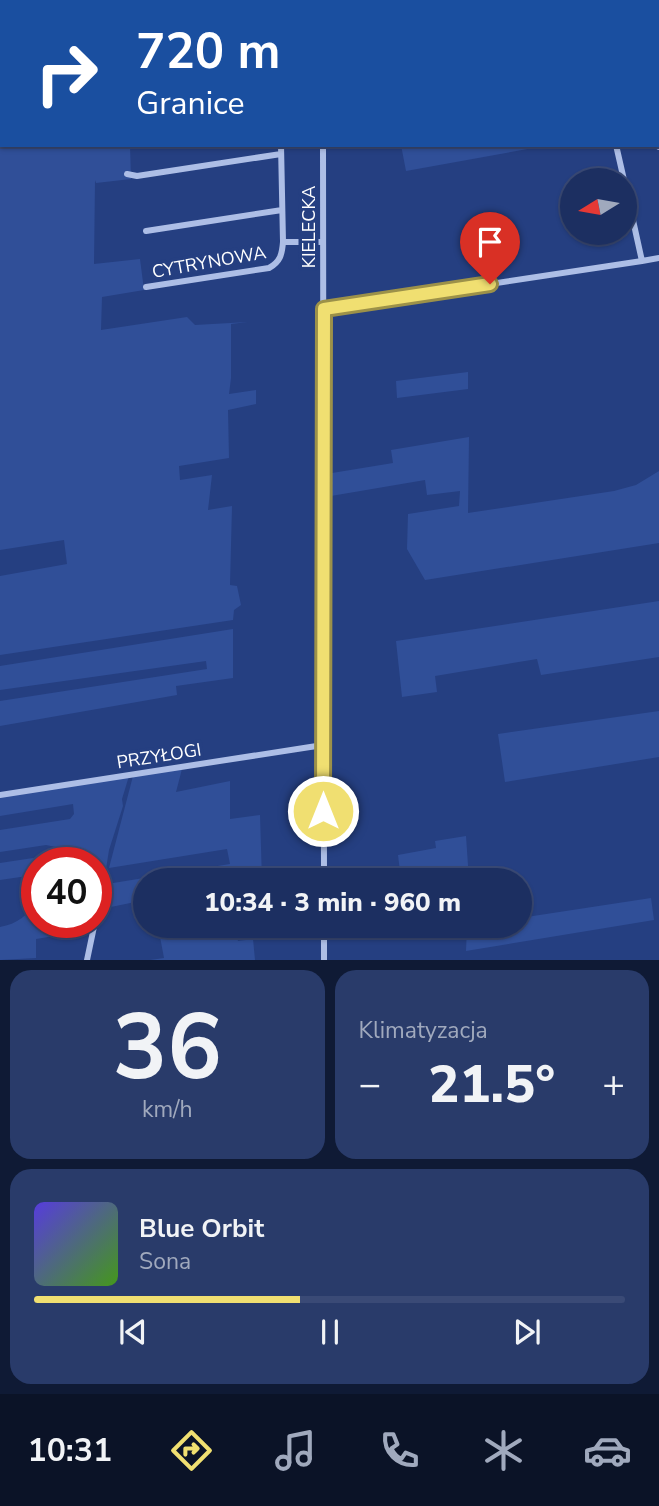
<!DOCTYPE html>
<html lang="pl">
<meta charset="utf-8">
<style>
:root{--surface:#1c2f61;--page:#293b6a;--text:#f1f3f6;--muted:#a0a9bd;--line:#3a4a76;--accent:#f0df71}
body{margin:0;font-family:"Nunito Sans",sans-serif;background:var(--page);color:var(--text);height:100vh;display:flex;flex-direction:column;font-size:26px;white-space:nowrap}
*{box-sizing:border-box;margin:0}
p{font-size:23px;color:var(--muted)}
.icon{flex:none;width:38px;height:38px;fill:none;stroke:currentColor;stroke-width:2;stroke-linecap:round;stroke-linejoin:round}
.map{position:relative;height:960px;overflow:hidden}
.details{display:flex;flex-direction:column;gap:10px;padding:10px;background:#0f1a35;flex:1}
.details>*{flex:none}
.top-card{position:absolute;left:0px;top:0px;width:660px;height:147px;box-shadow:0 2px 5px #0004,0 0 0 2px var(--line);background:#1a4fa0;color:#fff;overflow:hidden}
.needle{width:46px;rotate:259deg}
.buttons{position:absolute;left:560px;top:168px;display:grid;gap:14px}
.buttons a{display:grid;place-items:center;width:77px;height:77px;border-radius:50%;background:var(--surface);box-shadow:0 2px 5px #0004,0 0 0 2px var(--line);font-size:35px}
.speed{position:absolute;left:21px;top:847px;display:flex;gap:14px;font-size:35px;font-weight:700;text-align:center}
.speed>*{display:grid;place-content:center;width:91px;height:91px;border-radius:50%;background:var(--surface);box-shadow:0 2px 5px #0004,0 0 0 2px var(--line);line-height:1}
.speed .limit{border:10px solid #d22;background:#fff;color:#111}
.pin{position:absolute;display:grid;place-items:center;width:60px;height:60px;color:#fff;margin:-72px -30px;border-radius:50% 50% 50% 0;rotate:-45deg;box-shadow:0 0 7px #0007}
.pin .icon{rotate:45deg}
.me{position:absolute;width:77px;margin:-38px;rotate:0deg;stroke-linejoin:round;filter:drop-shadow(0 0 5px #0008)}
.turn{display:flex;align-items:center;gap:24px;height:147px;padding:0 21px;font-size:32px}
.turn .icon{width:91px;height:91px;stroke-width:2.5}
.turn b{display:block;font-size:49px;line-height:60px}
.big{font-size:52px;font-weight:800;line-height:1.1}
.details .widget{flex:1;display:flex;flex-direction:column;justify-content:center;gap:10px;min-width:0;padding:0 24px;border-radius:21px;background:var(--page)}
.details .dial{align-items:center;gap:0}
.dial b{font-size:91px;line-height:1}
.song{display:flex;align-items:center;gap:21px}
.cover{width:84px;height:84px;border-radius:10px;background:linear-gradient(135deg,hsl(250 70% 55%),hsl(100 70% 35%))}
.played{height:7px;border-radius:4px;background:linear-gradient(90deg,var(--accent) 45%,var(--line) 45%)}
.keys{display:flex;justify-content:space-around;direction:ltr}
.heat{display:flex;justify-content:space-between;align-items:center;font-size:38px;direction:ltr}
.details .tiles{flex:1;display:grid;gap:10px;grid-template-columns:1fr 1fr}
.widget:last-child{grid-column:span 2}
.trip{position:absolute;left:133px;top:868px;width:399px;height:70px;border-radius:35px;background:var(--surface);box-shadow:0 2px 5px #0004,0 0 0 2px var(--line);font-weight:800;line-height:70px;text-align:center}
.tabs{display:flex;height:112px;justify-content:space-around;align-items:center;background:#0b1327;color:var(--muted)}
.tabs .icon{width:49px;height:49px}
.tabs .active{color:var(--accent)}
.tabs b{font-size:32px;color:var(--text)}
.map>svg:first-child{display:block}
</style>
<div class="map">
<svg width="659" height="960" viewBox="0 0 659 960">
<rect width="100%" height="100%" fill="#253f81"/>
<path fill="#304f98" d="M 0,0 L 96,0 L 2,2 L 2,145 L 130,145 L 131,179 L 96,183 L 95,180 L 94,264 L 140,259 L 144,290 L 102,297 L 101,330 L 187,317 L 195,325 L 248,322 L 231,324 L 231,378 L 229,394 L 256,390 L 256,404 L 228,410 L 229,458 L 179,466 L 180,480 L 212,475 L 208,510 L 232,506 L 230,585 L 237,586 L 241,605 L 234,610 L 233,620 L 0,655 L 0,576 L 67,564 L 64,540 L 0,550 Z
M 401,145 L 533,145 L 533,148 L 406,171 Z
M 468,372 L 468,389 L 397,398 L 396,381 Z
M 469,437 L 468,513 L 614,491 L 636,485 L 659,471 L 659,543 L 425,580 L 407,549 L 408,514 L 459,506 L 460,491 L 427,495 L 425,480 L 325,497 L 326,474 L 393,463 L 391,450 Z
M 659,601 L 659,657 L 541,675 L 537,659 L 435,676 L 437,692 L 402,697 L 396,641 Z
M 233,629 L 233,678 L 176,686 L 177,695 L 0,726 L 0,701 L 207,669 L 206,661 L 0,690 L 0,666 Z
M 659,711 L 659,757 L 505,782 L 498,734 Z
M 182,769 L 176,792 L 230,781 L 230,819 L 260,815 L 262,880 L 145,880 L 145,900 L 101,909 L 107,884 L 230,864 L 227,849 L 109,868 L 133,776 Z
M 129,776 L 122,799 L 123,806 L 109,850 L 103,888 L 96,909 L 96,863 L 37,863 L 37,887 L 34,875 L 0,880 L 0,863 L 53,855 L 61,848 L 46,845 L 0,852 L 0,830 L 70,819 L 74,814 L 73,804 L 0,816 L 0,797 Z
M 466,836 L 469,880 L 401,880 L 398,855 L 436,848 L 435,841 Z
M 651,898 L 654,920 L 466,951 L 467,926 L 520,926 L 520,918 Z
M 37,900 L 37,922 L 53,922 L 54,936 L 36,939 L 36,958 L 0,960 L 0,927 C 17,924 29,915 37,900 Z
M 158,926 L 235,926 L 238,941 L 253,939 L 255,960 L 150,960 L 164,958 Z"/>
<g fill="none" stroke-linecap="round" stroke-linejoin="round">
<path stroke="#a1b7e7" stroke-width="2" d="M 595,2 L 600,0"/>
<path stroke="#adbee6" stroke-width="6" d="M 265,0 L 266,2
M 323,0 L 323,2
M 585,0 L 585,2
M 126,2 L 135,0
M 658,130 L 659,129
M 658,143 L 659,147
M 323,145 L 324,880
M 616,145 L 624,180
M 127,174 L 137,176 L 281,154
M 146,231 L 282,210
M 283,242 L 323,242
M 642,261 L 659,258
M 146,287 L 269,268 C 280,262 282,255 283,242 L 281,145
M 324,309 L 642,261 L 625,184
M 0,795 L 323,745
M 324,926 L 324,960
M 87,960 L 95,922"/>
</g>
<g fill="none" stroke-linecap="round" stroke-linejoin="round">
<g stroke="#9c9149" stroke-width="18">
<path id="route" d="M 323,811 L 324,309 L 490,284"/>
</g>
<use href="#route" stroke="#f0df71" stroke-width="12"/>
</g>
<g text-anchor="middle" stroke-width="7" stroke-linejoin="round" paint-order="stroke">
<g font-size="18" fill="#fff" stroke="#253f81">
<text transform="translate(309 227) rotate(-90)" y="6">KIELECKA</text>
<text transform="translate(209 262) rotate(-10)" y="6">CYTRYNOWA</text>
<text transform="translate(159 756) rotate(-9)" y="6">PRZYŁOGI</text>
</g>
</g>
</svg>
<div class="buttons">
<a><svg class="needle" viewBox="-14 -14 28 28"><path d="M0-13l5 13h-10z" fill="#e53935"/><path d="M0 13l5-13h-10z" fill="#a0a9bd"/></svg></a>
</div>
<div class="speed"><div class="limit">40</div></div>
<div class="pin" style="left:490px;top:284px;background:#d93025"><svg class="icon" aria-label="arrive" viewBox="0 0 24 24"><path d="M6 21V4h12l-3 4 3 4H6"/></svg></div>
<svg class="me" style="left:323px;top:811px" viewBox="-20 -20 40 40"><circle r="17" fill="#f0df71" stroke="#fff" stroke-width="3"/><path d="M0-11L8 9 0 5-8 9z" fill="#fff"/></svg>
<div class="trip">10:34 · 3 min · 960 m</div>
<div class="top-card">
<div class="turn"><svg class="icon" aria-label="right" viewBox="0 0 24 24"><path d="M7 20v-9h11M14 6l5 5-5 5"/></svg><div><b>720 m</b>Granice</div></div>
</div>
</div>
<section class="details">
<div class="tiles">
<div class="widget dial"><b>36</b><p>km/h</p></div>
<div class="widget"><p>Klimatyzacja</p>
<div class="heat"><a>−</a><b class="big">21.5°</b><a>+</a></div>
</div>
<div class="widget">
<div class="song"><i class="cover"></i><div><b>Blue Orbit</b><p>Sona</p></div></div>
<div class="played"></div>
<div class="keys"><svg class="icon" aria-label="previous" viewBox="0 0 24 24"><path d="M18 5L8 12l10 7zM5 5v14"/></svg><svg class="icon" aria-label="pause" viewBox="0 0 24 24"><path d="M8 5v14M16 5v14"/></svg><svg class="icon" aria-label="next" viewBox="0 0 24 24"><path d="M6 5l10 7-10 7zM19 5v14"/></svg></div>
</div>
</div>
</section>
<nav class="tabs">
<b>10:31</b>
<svg class="icon active" aria-label="directions" viewBox="0 0 24 24"><path d="M12 3l9 9-9 9-9-9zM9 14v-3h6M13 9l2 2-2 2"/></svg>
<svg class="icon" aria-label="music" viewBox="0 0 24 24"><path d="M9 18V5l10-2v13"/><circle cx="6" cy="18" r="3"/><circle cx="16" cy="16" r="3"/></svg>
<svg class="icon" aria-label="phone" viewBox="0 0 24 24"><path d="M5 4h4l2 5-3 2q2 4 5 5l2-3 5 2v4C11 20 4 13 5 4z"/></svg>
<svg class="icon" aria-label="climate" viewBox="0 0 24 24"><path d="M12 3v18M4 7l16 10M4 17L20 7"/></svg>
<svg class="icon" aria-label="car" viewBox="0 0 24 24"><path d="M5 17H2v-5l4-1 3-4h7l3 4 3 1v5h-3M9 17h6M6 11h13"/><circle cx="7" cy="17" r="2"/><circle cx="17" cy="17" r="2"/></svg>
</nav>
